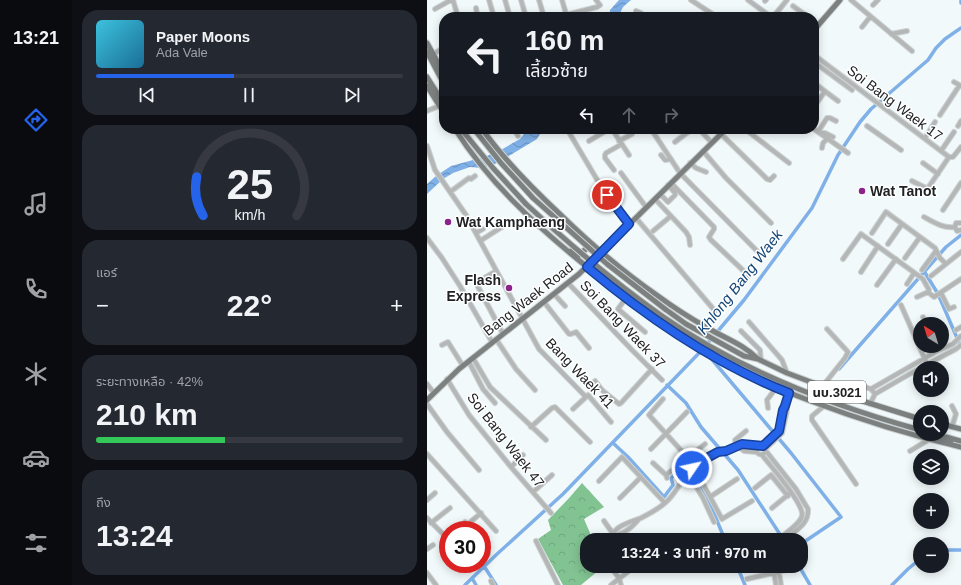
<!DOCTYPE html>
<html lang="th">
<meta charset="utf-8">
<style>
:root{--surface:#171b24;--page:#242831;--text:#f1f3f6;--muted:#9ea1a6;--line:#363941;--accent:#2563eb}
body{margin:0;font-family:Arial,"Noto Sans Thai",sans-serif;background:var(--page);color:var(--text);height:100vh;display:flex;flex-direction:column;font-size:15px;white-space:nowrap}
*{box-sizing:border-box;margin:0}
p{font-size:13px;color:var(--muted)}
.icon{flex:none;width:22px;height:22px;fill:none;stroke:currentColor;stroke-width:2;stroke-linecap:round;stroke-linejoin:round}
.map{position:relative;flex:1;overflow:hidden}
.sheet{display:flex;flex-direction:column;gap:10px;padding:10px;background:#0d0f14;width:355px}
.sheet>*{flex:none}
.guide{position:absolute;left:12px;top:12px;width:380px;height:122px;border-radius:16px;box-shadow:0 2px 10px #0003;background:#171b24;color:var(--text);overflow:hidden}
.needle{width:26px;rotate:322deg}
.buttons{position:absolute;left:486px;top:317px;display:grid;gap:8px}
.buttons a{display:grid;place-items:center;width:36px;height:36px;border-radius:50%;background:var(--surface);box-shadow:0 2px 10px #0003;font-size:20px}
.speed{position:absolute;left:12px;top:521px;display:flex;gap:8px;font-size:20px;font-weight:700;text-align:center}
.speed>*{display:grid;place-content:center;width:52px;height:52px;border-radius:50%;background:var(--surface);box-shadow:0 2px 10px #0003;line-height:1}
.speed .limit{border:6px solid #d22;background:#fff;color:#111}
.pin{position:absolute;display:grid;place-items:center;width:34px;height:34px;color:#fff;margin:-17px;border:2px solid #fff;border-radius:50%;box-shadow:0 1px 4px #0007}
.me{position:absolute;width:44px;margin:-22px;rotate:56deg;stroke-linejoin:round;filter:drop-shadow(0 0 3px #0008)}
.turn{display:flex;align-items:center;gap:14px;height:84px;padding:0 20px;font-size:18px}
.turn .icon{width:52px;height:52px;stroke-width:2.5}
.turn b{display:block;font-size:28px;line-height:34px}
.lanes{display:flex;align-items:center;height:38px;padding:0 20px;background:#0003;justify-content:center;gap:20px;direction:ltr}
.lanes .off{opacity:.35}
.big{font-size:30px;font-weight:600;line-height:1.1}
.sheet .widget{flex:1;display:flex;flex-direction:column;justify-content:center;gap:6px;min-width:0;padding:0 14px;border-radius:16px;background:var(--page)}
.sheet .dial{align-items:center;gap:0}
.dial svg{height:104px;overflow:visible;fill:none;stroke:var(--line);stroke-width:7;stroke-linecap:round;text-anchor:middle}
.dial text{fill:var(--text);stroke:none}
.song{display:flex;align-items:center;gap:12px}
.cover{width:48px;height:48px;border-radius:6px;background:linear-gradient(135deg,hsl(190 70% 55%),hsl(200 70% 35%))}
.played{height:4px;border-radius:2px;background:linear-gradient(90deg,var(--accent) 45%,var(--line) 45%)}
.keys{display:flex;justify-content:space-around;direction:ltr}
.heat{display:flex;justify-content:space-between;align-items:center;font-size:22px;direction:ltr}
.charge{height:6px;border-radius:3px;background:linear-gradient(90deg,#34c759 42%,var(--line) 0)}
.trip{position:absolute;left:153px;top:533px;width:228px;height:40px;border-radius:16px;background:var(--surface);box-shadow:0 2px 10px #0003;font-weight:600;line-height:40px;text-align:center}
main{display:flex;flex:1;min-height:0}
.menu{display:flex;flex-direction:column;width:72px;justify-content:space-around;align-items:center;background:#090b0e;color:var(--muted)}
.menu .icon{width:28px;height:28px}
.menu .on{color:var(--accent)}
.menu b{font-size:18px;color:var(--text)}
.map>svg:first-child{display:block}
</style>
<main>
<nav class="menu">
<b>13:21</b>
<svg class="icon on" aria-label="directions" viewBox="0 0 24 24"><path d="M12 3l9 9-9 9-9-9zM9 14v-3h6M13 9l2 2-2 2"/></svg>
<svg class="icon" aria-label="music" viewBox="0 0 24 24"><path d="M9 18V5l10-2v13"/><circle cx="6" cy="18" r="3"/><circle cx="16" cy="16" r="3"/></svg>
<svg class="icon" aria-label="phone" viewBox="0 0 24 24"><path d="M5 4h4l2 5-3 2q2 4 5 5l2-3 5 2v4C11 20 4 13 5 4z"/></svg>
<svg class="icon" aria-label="climate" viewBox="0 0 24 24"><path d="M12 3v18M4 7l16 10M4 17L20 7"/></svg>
<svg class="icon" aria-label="car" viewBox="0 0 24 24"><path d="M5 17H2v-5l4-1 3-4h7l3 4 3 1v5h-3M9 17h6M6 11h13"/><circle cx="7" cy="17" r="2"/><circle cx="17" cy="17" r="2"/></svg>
<svg class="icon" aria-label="filters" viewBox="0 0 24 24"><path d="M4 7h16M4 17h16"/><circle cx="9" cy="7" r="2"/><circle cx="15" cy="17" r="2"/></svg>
</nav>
<section class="sheet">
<div class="widget">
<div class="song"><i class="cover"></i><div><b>Paper Moons</b><p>Ada Vale</p></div></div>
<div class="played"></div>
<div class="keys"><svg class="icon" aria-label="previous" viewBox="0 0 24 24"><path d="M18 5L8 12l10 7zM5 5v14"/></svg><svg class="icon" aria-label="pause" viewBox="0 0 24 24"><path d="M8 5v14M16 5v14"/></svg><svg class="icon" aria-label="next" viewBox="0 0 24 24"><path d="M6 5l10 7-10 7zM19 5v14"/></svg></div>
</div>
<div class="widget dial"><svg viewBox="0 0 100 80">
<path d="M14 69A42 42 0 1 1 86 69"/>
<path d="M14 69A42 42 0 0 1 9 39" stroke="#2563eb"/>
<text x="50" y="56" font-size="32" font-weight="700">25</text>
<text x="50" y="72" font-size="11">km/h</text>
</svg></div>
<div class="widget"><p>แอร์</p>
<div class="heat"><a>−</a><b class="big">22°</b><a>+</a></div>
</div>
<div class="widget"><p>ระยะทางเหลือ · 42%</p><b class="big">210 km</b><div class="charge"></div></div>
<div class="widget"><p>ถึง</p><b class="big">13:24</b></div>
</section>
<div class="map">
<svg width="534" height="585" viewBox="0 0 534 585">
<defs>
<pattern id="forest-crowns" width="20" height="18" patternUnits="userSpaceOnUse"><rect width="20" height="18" fill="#82c392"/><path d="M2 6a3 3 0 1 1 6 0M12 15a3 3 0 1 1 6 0" fill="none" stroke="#70a77e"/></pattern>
<pattern id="water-waves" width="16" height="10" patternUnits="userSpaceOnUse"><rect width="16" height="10" fill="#7fb0e7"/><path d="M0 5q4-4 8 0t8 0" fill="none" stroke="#688fbb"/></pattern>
</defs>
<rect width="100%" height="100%" fill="#f2f9fa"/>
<path fill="url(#forest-crowns)" d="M 155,483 L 177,507 L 157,519 L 166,540 L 160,540 L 160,566 L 177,566 L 154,585 L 136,585 L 111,539 L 124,530 L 121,520 L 143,497 Z"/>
<path fill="url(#water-waves)" d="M 192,0 L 204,0 L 196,7 L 191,17 L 182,17 L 183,10 Z
M 101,129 L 112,129 L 113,134 L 110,139 L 70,163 L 54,168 L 43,167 L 26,173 L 16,179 L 0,194 L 0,184 L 9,176 L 24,166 L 57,157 L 72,151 L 93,139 Z"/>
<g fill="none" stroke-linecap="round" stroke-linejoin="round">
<path stroke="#7fb0e7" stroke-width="3.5" d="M 534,0 L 534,3
M 497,271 L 511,294 L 534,347
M 282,356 L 364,453 L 414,517 L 374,544
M 412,369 L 519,247 L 534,235
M 240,385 L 259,403 L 274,427 L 311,470 L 356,539
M 186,443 L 201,457 L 237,497 L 246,485 L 244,478 L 260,464 L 286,511 L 298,540
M 515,550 L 534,550
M 57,566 L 69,585
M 310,566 L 318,585
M 372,566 L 383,585
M 45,578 L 49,585
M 38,585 L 69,555 L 136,494 L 275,350 L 317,300 L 385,208 L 411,155 L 433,122 L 444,109 L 501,60 L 509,48 L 518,39 L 534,28
M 465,585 L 481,569 L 493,559"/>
<g stroke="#ccd2d3" stroke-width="6">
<path id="minor" d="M 26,0 L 31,17
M 62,0 L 67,17
M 78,0 L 83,17
M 94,0 L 99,17
M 112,0 L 117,17
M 135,0 L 140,17
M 264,0 L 290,17
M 321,0 L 344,17
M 424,0 L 485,51
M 338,1 L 339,0
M 446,5 L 451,0
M 366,6 L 381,17
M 8,9 L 24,0
M 209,11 L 214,13 L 217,17
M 139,15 L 170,7 L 173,5 L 169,0
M 49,17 L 50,14 L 49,8
M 346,17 L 360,0
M 16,27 L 17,27
M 435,27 L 443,17
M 464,34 L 480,31
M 6,54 L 17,48
M 387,55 L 522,157 L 526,157 L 534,147
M 387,62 L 425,90
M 527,82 L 534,86
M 387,83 L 411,101
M 387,107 L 396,94
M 0,111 L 12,106
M 513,115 L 532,86
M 440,126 L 474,150
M 531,126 L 534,121
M 87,129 L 91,136
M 140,129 L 175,188 L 202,225
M 185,129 L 202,155
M 224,129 L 253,173 L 330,251
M 272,129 L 285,143
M 318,129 L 362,163
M 387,129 L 421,153
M 391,132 L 400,118 L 403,118 L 409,121
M 294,134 L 340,179 L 343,180 L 347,176
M 394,134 L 394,133 L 398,133 L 406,137
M 498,138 L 508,122
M 162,141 L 182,129
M 192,141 L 205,134
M 248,142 L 265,129
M 0,146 L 8,170 L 39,215 L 112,349 L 159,397 L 161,395 L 184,422
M 395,148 L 396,143 L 400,139
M 276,151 L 299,178 L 344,223
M 514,151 L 527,132
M 234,155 L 238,160 L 244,159
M 263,163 L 269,168 L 279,172
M 496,163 L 511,174
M 187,170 L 178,158 L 178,155 L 179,153 L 195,144
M 194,173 L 219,207
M 485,181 L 499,188 L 501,188 L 522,157
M 244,183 L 287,227 L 287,229 L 282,237 L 284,240 L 322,276
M 23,192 L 42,178 L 44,179 L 48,176
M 233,194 L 241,202 L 248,195 L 248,193 L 241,185
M 228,199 L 259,232 L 262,237 L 263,245
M 516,210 L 534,183
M 497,217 C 506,222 517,229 528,227
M 209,218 L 288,311
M 534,223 L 529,223 L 528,227 L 530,231 L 534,230
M 226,231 L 244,216
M 49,233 L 56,229
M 445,233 L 459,212 L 508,248 L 513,258 L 519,264
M 0,238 L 15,258 L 33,286 L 65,342
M 53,241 L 78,225
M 461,244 L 475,224
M 478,258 L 493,237
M 416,259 L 434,234 L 496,279 L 502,290 L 501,292 L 507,297 L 534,279
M 495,270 L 509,251
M 69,271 L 49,283 L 76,334
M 434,272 L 451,246
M 504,276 L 534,252
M 141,283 L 205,350 L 235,380
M 480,284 L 487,273
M 450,285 L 469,259
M 514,293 L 522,309 L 527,307
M 127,294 L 138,306
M 490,297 L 501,292
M 199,298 L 191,309 L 218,332
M 117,302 L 142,334 L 144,334 L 149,332 L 162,348
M 474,305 L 500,364
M 496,317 L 499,324
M 322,322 L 355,360 L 360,373
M 529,330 L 534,327
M 314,331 L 333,350 L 334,361
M 515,334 L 516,333
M 69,339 L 89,369 L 108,390
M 15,345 L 21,342 L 36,366
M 46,358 L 63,387 L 119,440
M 42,362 L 56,389 L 68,403
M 493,368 L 529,349 L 534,345
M 20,379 L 42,415 L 84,467 L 124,513
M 168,381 L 175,390 L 192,404 L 194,403 L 225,369
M 0,384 L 7,393
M 395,387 L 418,358 L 421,352 L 400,329
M 444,389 L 510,351 L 526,344 L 534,336
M 448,394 L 493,368
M 236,399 L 222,415 L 261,458 L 266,465
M 429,399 L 435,390 L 438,387 L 444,389 L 448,394 L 443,404
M 0,404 L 20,432 L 52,470
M 397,406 L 385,416 L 385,420 L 429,484
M 341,408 L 340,400 L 349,388
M 146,409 L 159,397
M 104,427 L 125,408 L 128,407 L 163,442
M 525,427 L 529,414 L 525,406
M329.5 450a4.5 4.5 0 1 1 9 0a4.5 4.5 0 1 1-9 0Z
M 311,446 L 317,451 L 329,452
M 336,446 L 352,431 L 356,410 L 359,406 L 362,393
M 310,447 L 308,440 L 319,431
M 224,449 L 260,412
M 338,449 L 355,433 L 360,410 L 359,406
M 339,451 L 369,489 L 381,509 C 382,525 368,530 358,540
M 483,451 L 503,439
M 0,454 L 69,531
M 289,454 L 296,452 L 315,444 L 333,446
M 335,455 C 343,465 378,505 375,516 C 373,525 357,533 352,540
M 226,463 L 239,475 L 240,478
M 270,465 L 278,459 L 291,452
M 84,467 L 96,455
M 269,471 L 295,519 L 325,501
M 261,473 L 276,498 L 287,522
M 239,475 L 278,444
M 172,481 L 195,457 L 238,503
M 328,488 L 344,475 L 361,496
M 106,492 L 125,475
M 283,497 L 310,479
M 193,498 L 214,477
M 0,500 L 8,493
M 345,508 L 362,494
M 0,518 L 18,536 L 21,536
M 177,521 L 187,535
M 4,523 L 23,508
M 41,524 L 54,513
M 28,530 L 38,522
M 187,535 C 196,535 206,526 212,519
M 181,540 C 185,536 187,531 191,528 C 198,523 206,521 214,518 C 222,514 231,509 238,503 C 249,494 254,479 265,469
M 109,541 L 131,585
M 0,549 L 6,545
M 55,560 L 61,554
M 183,566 L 192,578 L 194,585
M 346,566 L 349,585
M 351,566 L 354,585
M 0,573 L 9,585
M 320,579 L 368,568
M 64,581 L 66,585
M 184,585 L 207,567"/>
</g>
<g stroke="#ccd2d3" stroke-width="7">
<path id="major" d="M 387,30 L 413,0
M 0,43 L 17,74
M 0,52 L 17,84
M 0,77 L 17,104
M 0,86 L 17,113
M 28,129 C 61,181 106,223 154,262 C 203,302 254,341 311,370 C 333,382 357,391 381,400 C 431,419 482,435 534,447
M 34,129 L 66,168 L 99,204
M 47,129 L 74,163 L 106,198
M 55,129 C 78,161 106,189 135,216 C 165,245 196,272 231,296 C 246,307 263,318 279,327 C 297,338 316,344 331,359
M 144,251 L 152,255 L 159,249 L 159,244
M 238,309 L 259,324 L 317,356 L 331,359 L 360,373 L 429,399 L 493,419
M 235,316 C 312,370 402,405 493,430
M 0,400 L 32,369 L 152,274 L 299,129
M 515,424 L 534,429
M 505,434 L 524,441
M 519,437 L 534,441"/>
</g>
<use href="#minor" stroke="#b4b7b6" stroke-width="4"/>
<use href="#major" stroke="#7c8180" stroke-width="5"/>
<g stroke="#ccd2d3" stroke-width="7" stroke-linecap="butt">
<path id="major-bridge" d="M 106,198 L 180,264 L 238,309
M 99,204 C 142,244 187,282 235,316"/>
</g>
<use href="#major-bridge" stroke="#7c8180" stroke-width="5"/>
</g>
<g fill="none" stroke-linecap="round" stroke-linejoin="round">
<g stroke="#184099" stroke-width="10">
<path id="route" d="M 180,195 L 202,224 L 160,267 C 221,318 288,364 362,393 L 358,406 L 356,410 L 352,431 L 336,446 L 315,444 L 299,451 L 291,452 L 278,459 L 270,465 L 266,465 L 265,468"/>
</g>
<use href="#route" stroke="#2563eb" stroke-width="7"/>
</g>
<g fill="#8a238a" stroke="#fff" stroke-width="1.5">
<circle cx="435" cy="191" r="4"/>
<circle cx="21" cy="222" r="4"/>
<circle cx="82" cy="288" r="4"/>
</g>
<g text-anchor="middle" stroke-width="3" stroke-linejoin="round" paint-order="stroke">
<rect fill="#fff" stroke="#636465" stroke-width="1" x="381" y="381" width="58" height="22" rx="3"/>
<g font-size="13" font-weight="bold" fill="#202223">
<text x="410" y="397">นบ.3021</text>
</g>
<g font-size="14" fill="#202223" stroke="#fff">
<text transform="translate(468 103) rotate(37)" y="5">Soi Bang Waek 17</text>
<text transform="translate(101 299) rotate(-38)" y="5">Bang Waek Road</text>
<text transform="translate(196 324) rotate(46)" y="5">Soi Bang Waek 37</text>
<text transform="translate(153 373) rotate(46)" y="5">Bang Waek 41</text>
<text transform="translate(79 440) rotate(52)" y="5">Soi Bang Waek 47</text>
</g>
<g font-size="14" font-weight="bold" fill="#202223" stroke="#fff" text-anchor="start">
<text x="443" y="196">Wat Tanot</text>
<text x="29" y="227">Wat Kamphaeng</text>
<text x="74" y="285" text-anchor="end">Flash<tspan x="74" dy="16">Express</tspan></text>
</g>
<g font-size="15" font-style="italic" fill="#144779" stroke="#fff">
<text transform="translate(313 282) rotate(-52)" y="5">Khlong Bang Waek</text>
</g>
</g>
</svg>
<div class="buttons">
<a><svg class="needle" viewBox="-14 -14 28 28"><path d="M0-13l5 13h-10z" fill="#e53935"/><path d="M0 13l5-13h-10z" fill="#9ea1a6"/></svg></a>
<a><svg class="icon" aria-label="sound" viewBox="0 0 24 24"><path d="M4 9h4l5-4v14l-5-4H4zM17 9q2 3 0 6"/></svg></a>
<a><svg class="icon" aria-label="search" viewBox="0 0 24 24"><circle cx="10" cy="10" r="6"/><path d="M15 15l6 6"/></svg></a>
<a><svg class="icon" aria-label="layers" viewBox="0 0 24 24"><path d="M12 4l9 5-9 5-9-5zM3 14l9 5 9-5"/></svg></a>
<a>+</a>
<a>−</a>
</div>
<div class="speed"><div class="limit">30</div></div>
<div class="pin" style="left:180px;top:195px;background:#d93025"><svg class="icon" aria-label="arrive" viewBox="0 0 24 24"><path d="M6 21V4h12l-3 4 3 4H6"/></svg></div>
<svg class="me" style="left:265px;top:468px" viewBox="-20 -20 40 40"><circle r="17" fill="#2563eb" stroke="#fff" stroke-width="3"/><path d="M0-11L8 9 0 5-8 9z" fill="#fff"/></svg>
<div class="trip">13:24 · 3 นาที · 970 m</div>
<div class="guide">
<div class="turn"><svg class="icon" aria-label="left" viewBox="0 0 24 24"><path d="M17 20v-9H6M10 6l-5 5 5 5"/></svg><div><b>160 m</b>เลี้ยวซ้าย</div></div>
<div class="lanes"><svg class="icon" aria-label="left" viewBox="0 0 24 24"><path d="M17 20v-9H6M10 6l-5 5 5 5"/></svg><svg class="icon off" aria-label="ahead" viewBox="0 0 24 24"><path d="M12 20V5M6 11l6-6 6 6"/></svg><svg class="icon off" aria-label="right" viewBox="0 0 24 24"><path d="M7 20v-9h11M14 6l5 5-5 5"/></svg></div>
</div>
</div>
</main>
